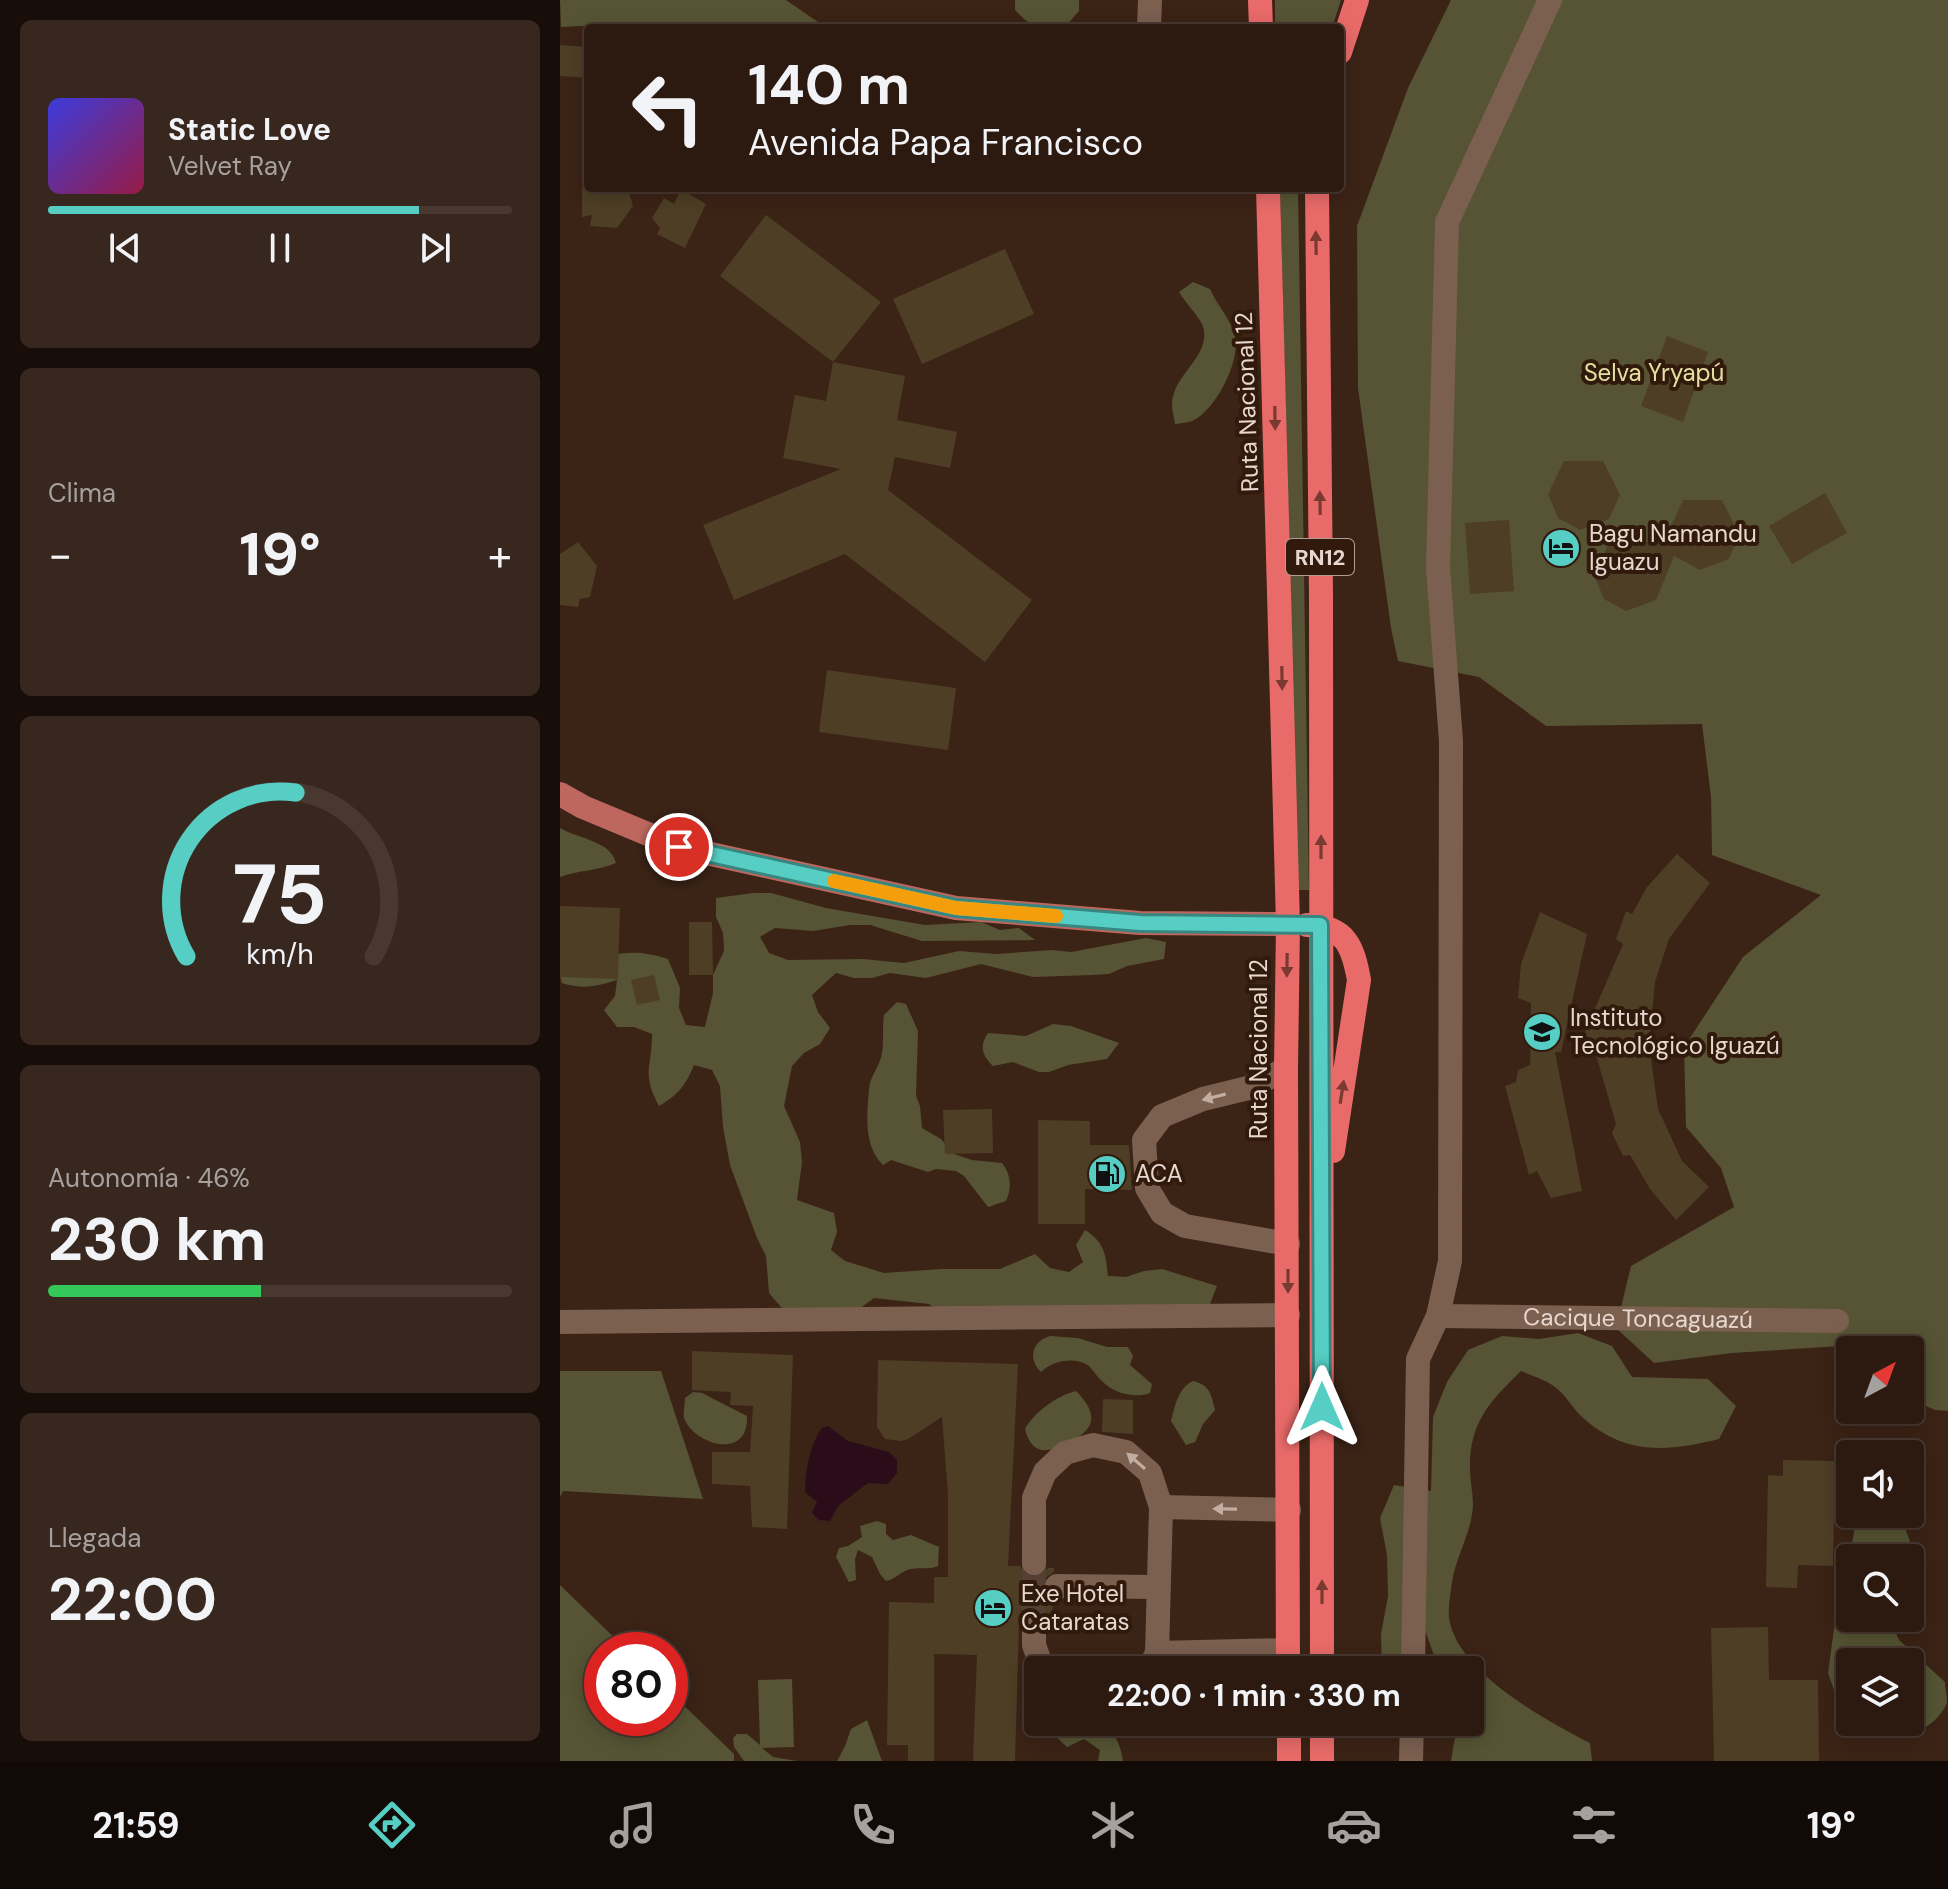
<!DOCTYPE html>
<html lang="es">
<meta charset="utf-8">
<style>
:root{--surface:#2c1a10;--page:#38271e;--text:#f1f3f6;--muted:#a6a19f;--line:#483830;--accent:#56cec3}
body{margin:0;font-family:"DM Sans",sans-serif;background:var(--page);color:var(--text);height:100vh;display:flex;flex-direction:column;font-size:30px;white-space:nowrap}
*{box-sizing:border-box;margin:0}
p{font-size:26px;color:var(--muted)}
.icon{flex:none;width:44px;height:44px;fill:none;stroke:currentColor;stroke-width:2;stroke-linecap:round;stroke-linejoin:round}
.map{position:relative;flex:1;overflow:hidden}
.panel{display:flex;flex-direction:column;gap:20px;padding:20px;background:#180e09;width:560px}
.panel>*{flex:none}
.hud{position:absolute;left:24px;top:24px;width:760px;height:168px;border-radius:8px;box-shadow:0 4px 20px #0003,0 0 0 2px var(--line);background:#2c1a10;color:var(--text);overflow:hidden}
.needle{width:52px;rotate:41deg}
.buttons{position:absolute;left:1276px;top:1336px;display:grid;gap:16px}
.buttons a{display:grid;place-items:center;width:88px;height:88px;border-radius:8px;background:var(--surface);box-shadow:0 4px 20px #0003,0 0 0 2px var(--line);font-size:40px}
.speed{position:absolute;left:24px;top:1632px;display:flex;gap:16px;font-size:40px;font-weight:700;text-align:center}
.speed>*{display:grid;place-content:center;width:104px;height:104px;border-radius:50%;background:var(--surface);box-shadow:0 4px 20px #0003,0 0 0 2px var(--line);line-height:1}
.speed .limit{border:12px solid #d22;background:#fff;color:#111}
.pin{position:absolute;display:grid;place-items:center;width:68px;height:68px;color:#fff;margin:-34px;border:4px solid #fff;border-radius:50%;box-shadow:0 2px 8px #0007}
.me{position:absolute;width:88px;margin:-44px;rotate:0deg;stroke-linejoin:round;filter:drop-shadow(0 0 6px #0008)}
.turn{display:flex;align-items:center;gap:28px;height:168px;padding:0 32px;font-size:36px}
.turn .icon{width:104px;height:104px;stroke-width:2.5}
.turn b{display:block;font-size:56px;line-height:68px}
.big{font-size:60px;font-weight:700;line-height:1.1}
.panel .widget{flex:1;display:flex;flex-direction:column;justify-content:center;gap:12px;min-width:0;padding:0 28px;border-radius:12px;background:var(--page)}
.panel .dial{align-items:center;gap:0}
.dial svg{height:208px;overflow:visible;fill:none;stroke:var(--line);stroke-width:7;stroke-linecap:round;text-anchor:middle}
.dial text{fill:var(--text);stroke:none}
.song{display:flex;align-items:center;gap:24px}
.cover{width:96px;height:96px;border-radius:12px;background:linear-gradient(135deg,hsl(240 70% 55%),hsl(340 70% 35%))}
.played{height:8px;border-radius:4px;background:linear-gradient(90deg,var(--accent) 80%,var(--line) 80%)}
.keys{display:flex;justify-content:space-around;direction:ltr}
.heat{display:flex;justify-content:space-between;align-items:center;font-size:44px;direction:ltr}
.charge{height:12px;border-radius:6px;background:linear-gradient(90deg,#34c759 46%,var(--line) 0)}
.trip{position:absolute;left:464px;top:1656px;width:460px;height:80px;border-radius:8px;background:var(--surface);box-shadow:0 4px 20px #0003,0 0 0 2px var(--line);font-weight:700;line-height:80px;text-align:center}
.menu{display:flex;height:128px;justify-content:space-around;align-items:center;background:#120a06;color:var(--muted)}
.menu .icon{width:56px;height:56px}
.menu .selected{color:var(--accent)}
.menu b{font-size:36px;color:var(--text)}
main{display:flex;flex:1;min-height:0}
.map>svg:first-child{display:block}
</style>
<main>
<section class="panel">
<div class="widget">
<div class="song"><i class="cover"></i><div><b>Static Love</b><p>Velvet Ray</p></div></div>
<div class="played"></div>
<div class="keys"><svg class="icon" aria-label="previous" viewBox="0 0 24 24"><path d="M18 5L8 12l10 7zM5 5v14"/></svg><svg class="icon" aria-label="pause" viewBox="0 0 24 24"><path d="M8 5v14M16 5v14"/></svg><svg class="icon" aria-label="next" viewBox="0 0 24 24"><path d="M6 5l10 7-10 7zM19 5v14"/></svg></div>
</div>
<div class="widget"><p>Clima</p>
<div class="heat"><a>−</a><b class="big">19°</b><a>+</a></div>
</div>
<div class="widget dial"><svg viewBox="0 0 100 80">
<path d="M14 69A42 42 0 1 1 86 69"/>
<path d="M14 69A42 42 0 0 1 56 6" stroke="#56cec3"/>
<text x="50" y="56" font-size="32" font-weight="700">75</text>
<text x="50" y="72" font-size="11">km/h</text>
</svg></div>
<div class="widget"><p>Autonomía · 46%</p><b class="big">230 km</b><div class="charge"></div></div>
<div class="widget"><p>Llegada</p><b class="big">22:00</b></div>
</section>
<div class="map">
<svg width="1388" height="1761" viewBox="0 0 1388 1761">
<rect width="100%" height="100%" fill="#3b2316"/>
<path fill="#565434" d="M 0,0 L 226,0 L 258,22 L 260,28 L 54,28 L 40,25 L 1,27 Z
M 455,0 L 519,0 L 519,11 L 506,26 C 481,30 472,29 455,10 Z
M 715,0 L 781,0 L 772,28 L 715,28 Z
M 891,0 L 1388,0 L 1388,1411 L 1375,1410 L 1350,1399 L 1350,1350 L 1313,1350 L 1311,1344 L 1172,1353 L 1094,1363 L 1056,1328 L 1071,1266 L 1174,1207 L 1161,1168 L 1126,1127 L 1124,1047 L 1183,957 L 1261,895 L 1152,855 L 1151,797 L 1142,724 L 986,726 L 919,677 L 838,661 L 831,628 L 798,388 L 797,226 L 848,88 Z
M 720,188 L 738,188 L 749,890 L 738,890 Z
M 633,282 L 650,289 C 657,305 669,317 674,333 C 683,358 656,409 634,420 C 629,423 621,423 615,424 C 613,413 610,404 614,393 C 621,370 653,351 642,324 C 639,317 625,302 619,292 Z
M 0,828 C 19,839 51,841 56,863 C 38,871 19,870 0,877 Z
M 193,893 L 211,893 L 266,908 L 365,925 L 421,922 L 440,930 L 459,928 L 475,940 L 362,941 L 310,925 L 290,925 L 253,931 L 215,928 L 200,937 L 209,953 L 228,960 L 303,959 L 344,963 L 399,951 L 436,954 L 492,950 L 511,952 L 586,938 L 606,942 L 604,959 L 567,966 L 549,974 L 532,975 L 473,977 L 421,964 L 366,978 L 330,973 L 312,978 L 294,978 L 276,973 L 252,995 L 258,1012 L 270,1028 L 260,1044 L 244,1053 L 232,1066 L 224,1106 L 240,1142 L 242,1162 L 237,1200 L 274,1213 L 277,1232 L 271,1250 L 285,1261 L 324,1273 L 381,1269 L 440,1269 L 475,1254 L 490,1268 L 509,1272 L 523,1262 L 516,1245 L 525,1230 C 544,1242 546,1254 548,1276 L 566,1277 L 584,1271 L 602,1269 L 657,1286 L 650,1304 L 384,1315 L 369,1304 L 314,1298 L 299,1309 L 235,1318 L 220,1306 L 209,1293 L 206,1256 L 197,1238 L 170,1165 L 163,1127 L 160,1086 L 152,1070 L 134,1065 C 126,1085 118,1095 99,1106 C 81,1072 92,1069 92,1034 L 74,1027 L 57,1027 L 44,1010 L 55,996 L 57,980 C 37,986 24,990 2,983 L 0,976 C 43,959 60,944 108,959 L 120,988 L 119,1008 L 126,1025 L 145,1027 L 153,993 L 153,975 L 164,951 L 163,933 L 156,917 L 156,898 Z
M 337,1002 L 346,1004 L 358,1031 L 356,1096 L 360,1106 L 362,1128 L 381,1139 L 394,1154 L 412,1160 L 442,1163 C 451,1174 452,1188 446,1201 L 428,1207 L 404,1176 L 396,1171 L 376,1169 L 368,1172 L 331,1160 L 323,1165 C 303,1146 307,1113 309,1089 C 310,1076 320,1066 322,1053 C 324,1041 322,1028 324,1015 Z
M 493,1024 L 511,1026 L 559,1043 L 547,1059 L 508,1065 L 489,1072 L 479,1072 L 453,1062 L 433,1066 C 422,1055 419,1046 428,1033 L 466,1036 Z
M 1018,1333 L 1052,1346 L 1072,1377 L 1148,1379 L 1176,1406 L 1159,1439 C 1106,1452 1063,1456 1020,1415 C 1011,1406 1005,1394 995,1387 C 986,1380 972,1376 961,1371 C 930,1401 909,1423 910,1469 C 910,1481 913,1493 913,1505 C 912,1532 896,1556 892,1582 C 891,1592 888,1607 889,1618 C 897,1673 986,1720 1030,1743 L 1032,1761 L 891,1761 L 896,1731 L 894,1722 L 910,1722 L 910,1670 L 879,1670 L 863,1624 L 860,1584 L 867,1550 L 852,1579 L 848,1619 L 856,1656 L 822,1670 L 821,1634 L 828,1596 L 827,1555 L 820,1518 L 834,1485 L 871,1491 L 873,1417 L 887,1382 L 908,1350 L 942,1336 L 979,1339 Z
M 490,1336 L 518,1338 L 547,1347 L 568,1347 L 573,1356 L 570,1365 L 592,1384 L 590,1393 C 575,1399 553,1393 542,1381 C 537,1377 534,1371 529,1366 C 515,1356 492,1361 481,1372 C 468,1359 471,1342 490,1336 Z
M 0,1371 L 101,1371 L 143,1499 L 3,1491 L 0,1497 Z
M 633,1381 C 650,1385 651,1394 655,1410 L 643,1424 L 635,1442 L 626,1445 L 611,1421 C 615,1406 618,1388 633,1381 Z
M 516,1391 C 539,1414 536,1429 508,1443 C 487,1453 472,1456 465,1429 C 473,1413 498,1395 516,1391 Z
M 133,1392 L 142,1393 L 187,1416 C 189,1462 133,1444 124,1418 C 123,1412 125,1404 125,1398 Z
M 1304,1514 L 1335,1514 C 1355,1535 1354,1570 1362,1596 L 1350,1593 L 1350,1558 L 1290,1558 L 1295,1524 Z
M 317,1521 L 326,1524 L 326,1534 L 333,1540 L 351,1535 L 379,1547 L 378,1566 C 368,1570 361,1567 351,1569 C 340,1571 337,1579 326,1581 L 320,1574 L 312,1557 L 298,1550 L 295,1559 L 296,1580 L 289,1582 L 276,1557 L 279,1548 L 288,1546 L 302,1537 L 300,1526 Z
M 1290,1558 L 1290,1618 L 1329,1618 L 1339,1640 L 1385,1682 C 1385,1688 1387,1696 1387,1702 C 1386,1706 1384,1709 1381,1713 C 1363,1739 1329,1734 1304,1722 L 1350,1722 L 1350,1662 L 1290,1662 L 1290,1709 L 1275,1693 L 1268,1673 L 1278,1599 Z
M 0,1585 L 67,1650 L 42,1650 L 42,1718 L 110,1718 L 110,1692 L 174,1754 L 174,1761 L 0,1761 Z
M 232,1679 L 234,1747 L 202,1748 L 213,1757 L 237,1761 L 184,1761 L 174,1747 L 173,1738 L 177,1734 L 187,1734 L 200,1745 L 198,1680 Z
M 307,1720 L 322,1761 L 277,1761 L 285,1746 L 291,1729 Z
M 502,1722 C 536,1722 557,1721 563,1761 L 538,1761 L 540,1750 L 524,1739 L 507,1747 L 492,1733 Z"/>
<path fill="#2b0d1a" d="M 268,1426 L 288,1441 L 329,1452 L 337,1460 L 337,1473 L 328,1484 L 308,1483 L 278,1506 L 270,1521 L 259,1520 L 252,1513 L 257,1502 L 245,1492 C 245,1472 250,1444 262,1428 Z"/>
<path fill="#4e3e26" d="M 0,45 L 28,47 L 28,78 L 0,76 Z
M 22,188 L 68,188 L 73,206 L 57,228 L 30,226 L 32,215 L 22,217 Z
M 121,189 L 146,204 L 125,248 L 97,234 L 100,228 L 92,218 L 104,198 L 114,204 Z
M 206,215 L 321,302 L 273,362 L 160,276 Z
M 445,249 L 474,314 L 362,364 L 333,299 Z
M 1107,336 L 1148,352 L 1123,422 L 1081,406 Z
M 273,362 L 345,376 L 337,420 L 397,432 L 390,468 L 335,457 L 328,490 L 472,600 L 425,662 L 285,554 L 174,600 L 143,525 L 281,469 L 223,458 L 235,395 L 266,401 Z
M 1004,461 L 1043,461 L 1060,495 L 1049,519 L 1020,530 L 998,518 L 988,494 Z
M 1265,493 L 1287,533 L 1232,564 L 1209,526 Z
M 1123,500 L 1162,500 L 1179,535 L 1169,559 L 1140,570 L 1114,556 L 1096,600 L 1066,611 L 1044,599 L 1034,575 L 1050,541 L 1104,542 Z
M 949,520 L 954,591 L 910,594 L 905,523 Z
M 18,542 L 37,566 L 30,597 L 20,599 L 18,607 L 0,605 L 0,554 Z
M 267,670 L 396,688 L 388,750 L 259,732 Z
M 1117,854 L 1150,883 L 1109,939 L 1095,982 L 1089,1044 L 1098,1109 L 1122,1161 L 1149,1187 L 1116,1220 L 1090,1189 L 1070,1155 L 1063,1156 L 1052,1133 L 1056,1124 L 1034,1048 L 1017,1050 L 1063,944 L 1056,939 L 1066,911 L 1072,914 L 1087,887 Z
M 0,906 L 60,908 L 58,979 L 0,977 Z
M 980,912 L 1027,934 L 1001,1052 L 995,1052 L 1022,1191 L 991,1198 L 977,1171 L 969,1175 L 945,1086 L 956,1082 L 958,1070 L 970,1065 L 971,1003 L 958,998 L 961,964 Z
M 129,922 L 152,922 L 153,975 L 129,975 Z
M 94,975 L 100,1000 L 77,1005 L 71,980 Z
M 432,1109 L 433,1153 L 385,1154 L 383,1110 Z
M 478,1120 L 530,1121 L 530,1145 L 569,1145 L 572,1190 L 525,1189 L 525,1224 L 478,1224 Z
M 132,1351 L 233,1355 L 227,1529 L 192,1527 L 190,1486 L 152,1484 L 152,1452 L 190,1452 L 193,1406 L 170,1405 L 171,1392 L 132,1390 Z
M 318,1360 L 458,1364 L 448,1566 L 460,1566 L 466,1576 L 473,1578 L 482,1576 L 488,1568 L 494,1568 L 494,1572 L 485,1578 L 482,1585 L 484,1594 L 493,1600 L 492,1625 L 488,1625 L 482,1615 L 475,1613 L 466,1615 L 459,1623 L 455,1761 L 413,1761 L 417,1655 L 374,1654 L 374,1761 L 348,1761 L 348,1745 L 327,1745 L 329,1602 L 374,1603 L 374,1577 L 388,1577 L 388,1495 L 382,1417 L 348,1439 L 341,1441 L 325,1439 L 317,1427 Z
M 543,1399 L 573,1400 L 573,1434 L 542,1432 Z
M 1223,1460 L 1275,1461 L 1273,1566 L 1238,1565 L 1237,1588 L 1206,1587 L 1208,1475 L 1223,1476 Z
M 1208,1627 L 1209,1680 L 1258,1680 L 1259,1761 L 1154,1761 L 1151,1628 Z"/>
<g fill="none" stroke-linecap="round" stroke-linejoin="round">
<path stroke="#553e32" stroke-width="24" stroke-dasharray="24 12" stroke-linecap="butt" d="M 474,1563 L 474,1628"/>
<g stroke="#7b6050" stroke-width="24">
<path d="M 589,28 L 590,0"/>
<path d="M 726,1069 L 688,1088 L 643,1099 L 602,1116 L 584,1140 L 587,1188 L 602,1213 L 625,1226 L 728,1244"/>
<path id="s1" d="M 878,1316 L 1277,1321"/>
<path d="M 0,1322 L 728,1315"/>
<path d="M 601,1507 L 729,1510"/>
<path d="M 474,1563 L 474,1498 L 485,1472 L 505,1453 L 533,1445 L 566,1452 L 590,1473 L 601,1507 L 597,1653 L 588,1670"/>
<path d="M 497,1586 L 597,1587"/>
<path d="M 474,1628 L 474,1645 L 483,1670"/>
<path d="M 597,1653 L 728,1650"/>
<path d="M 853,1670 L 858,1359 L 878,1316 L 890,1261 L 891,741 L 878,568 L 887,222 L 990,0"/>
<path d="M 851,1761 L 852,1722"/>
</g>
<path stroke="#bd675f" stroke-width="24" d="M 0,794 L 23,807 L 119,847 L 396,908 L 580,923 L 728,924"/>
<path stroke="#e96b69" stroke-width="24" d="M 700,0 L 701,28
M 780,52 L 797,0
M 708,188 L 728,924 L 726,1069 L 728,1670
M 757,188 L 761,596 L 762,1670
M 747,925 C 786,926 793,947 799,980 L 773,1151
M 729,1722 L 729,1761
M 762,1722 L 762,1761"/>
</g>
<defs><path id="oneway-solid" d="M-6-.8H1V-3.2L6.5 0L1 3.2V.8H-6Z" transform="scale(2)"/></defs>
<g fill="#7b3a31">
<use href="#oneway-solid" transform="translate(756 243) rotate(-91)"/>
<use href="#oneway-solid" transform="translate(715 418) rotate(89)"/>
<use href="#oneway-solid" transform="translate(760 503) rotate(-91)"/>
<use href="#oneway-solid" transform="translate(722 678) rotate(89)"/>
<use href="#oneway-solid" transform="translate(761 847) rotate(-90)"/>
<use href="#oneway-solid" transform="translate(727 965) rotate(91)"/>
<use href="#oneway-solid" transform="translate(782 1092) rotate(-81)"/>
<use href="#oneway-solid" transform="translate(728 1281) rotate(90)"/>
<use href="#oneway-solid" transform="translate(762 1592) rotate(-90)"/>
</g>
<g fill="#c1ada2">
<use href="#oneway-solid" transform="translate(654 1097) rotate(166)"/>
<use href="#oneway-solid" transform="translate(576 1461) rotate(-139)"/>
<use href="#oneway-solid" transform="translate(665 1509) rotate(-179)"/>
</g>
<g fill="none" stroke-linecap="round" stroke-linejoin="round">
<g stroke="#38867f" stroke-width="20">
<path id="route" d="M 119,847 L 396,908 L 580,923 L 760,925 L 762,1407"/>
</g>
<use href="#route" stroke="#56cec3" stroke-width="14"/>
<path stroke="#f59e0b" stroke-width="14" d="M 274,881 L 396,908 L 496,916"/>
</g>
<defs>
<g id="hotel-disc" transform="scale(2)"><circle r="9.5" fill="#56cec3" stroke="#311a0c"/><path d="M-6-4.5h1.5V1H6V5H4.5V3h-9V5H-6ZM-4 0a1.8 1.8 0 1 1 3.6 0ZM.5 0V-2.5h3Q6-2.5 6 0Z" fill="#111"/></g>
<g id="university-disc" transform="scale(2)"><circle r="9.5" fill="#56cec3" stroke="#311a0c"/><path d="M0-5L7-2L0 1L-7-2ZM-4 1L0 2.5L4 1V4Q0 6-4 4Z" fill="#111"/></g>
<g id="fuel-disc" transform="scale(2)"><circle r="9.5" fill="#56cec3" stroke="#311a0c"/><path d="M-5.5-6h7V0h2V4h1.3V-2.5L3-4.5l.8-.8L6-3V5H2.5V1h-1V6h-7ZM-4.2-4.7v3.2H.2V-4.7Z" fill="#111"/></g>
</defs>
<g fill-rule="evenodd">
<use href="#hotel-disc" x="1001" y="548"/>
<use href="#university-disc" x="982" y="1032"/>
<use href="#fuel-disc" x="547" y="1174"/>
<use href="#hotel-disc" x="433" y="1608"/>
</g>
<g text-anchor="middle" stroke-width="8" stroke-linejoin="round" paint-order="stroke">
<rect fill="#311a0c" stroke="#b09e94" stroke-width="2" x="726" y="539" width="68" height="36" rx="6"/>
<g font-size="22" font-weight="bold" fill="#e7d7ce">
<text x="760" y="565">RN12</text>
</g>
<g font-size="24" fill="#e4e0a0" stroke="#311a0c">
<text x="1094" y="381">Selva Yryapú</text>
</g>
<g font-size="24" fill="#e7d7ce" stroke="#311a0c">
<text transform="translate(687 402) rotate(-92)" y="8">Ruta Nacional 12</text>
<text transform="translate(699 1049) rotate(-90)" y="8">Ruta Nacional 12</text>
<text dy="8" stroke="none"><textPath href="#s1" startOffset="200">Cacique Toncaguazú</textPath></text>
</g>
<g font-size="24" fill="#e7d7ce" stroke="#311a0c" text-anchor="start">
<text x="1029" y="542">Bagu Namandu<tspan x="1029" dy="28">Iguazu</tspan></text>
<text x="1010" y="1026">Instituto<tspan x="1010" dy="28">Tecnológico Iguazú</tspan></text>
<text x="575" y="1182">ACA</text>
<text x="461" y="1602">Exe Hotel<tspan x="461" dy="28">Cataratas</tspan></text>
</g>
</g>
</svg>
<div class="buttons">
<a><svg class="needle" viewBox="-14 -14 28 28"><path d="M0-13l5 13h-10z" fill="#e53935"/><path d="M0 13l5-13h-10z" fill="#a6a19f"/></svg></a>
<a><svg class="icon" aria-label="sound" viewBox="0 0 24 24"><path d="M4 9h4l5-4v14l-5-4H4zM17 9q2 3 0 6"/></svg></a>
<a><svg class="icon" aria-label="search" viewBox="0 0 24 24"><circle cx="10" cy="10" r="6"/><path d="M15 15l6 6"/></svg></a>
<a><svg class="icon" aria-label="layers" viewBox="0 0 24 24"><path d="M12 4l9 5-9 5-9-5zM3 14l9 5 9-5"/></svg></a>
</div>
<div class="speed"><div class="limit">80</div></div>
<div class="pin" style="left:119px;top:847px;background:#d93025"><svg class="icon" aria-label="arrive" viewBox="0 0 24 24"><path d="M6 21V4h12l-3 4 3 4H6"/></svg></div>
<svg class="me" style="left:762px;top:1407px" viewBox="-20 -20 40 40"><path d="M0-17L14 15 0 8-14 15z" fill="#56cec3" stroke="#fff" stroke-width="4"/></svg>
<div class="trip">22:00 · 1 min · 330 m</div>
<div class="hud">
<div class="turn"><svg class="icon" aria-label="left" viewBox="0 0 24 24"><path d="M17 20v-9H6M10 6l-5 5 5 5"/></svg><div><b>140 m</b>Avenida Papa Francisco</div></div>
</div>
</div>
</main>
<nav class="menu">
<b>21:59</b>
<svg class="icon selected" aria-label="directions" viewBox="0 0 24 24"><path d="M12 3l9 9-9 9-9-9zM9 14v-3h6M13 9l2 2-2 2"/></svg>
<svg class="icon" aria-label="music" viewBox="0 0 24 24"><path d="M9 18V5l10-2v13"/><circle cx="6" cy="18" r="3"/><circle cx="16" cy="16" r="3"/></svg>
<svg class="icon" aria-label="phone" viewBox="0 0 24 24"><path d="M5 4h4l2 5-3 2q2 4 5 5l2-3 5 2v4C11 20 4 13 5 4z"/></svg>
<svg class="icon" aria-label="climate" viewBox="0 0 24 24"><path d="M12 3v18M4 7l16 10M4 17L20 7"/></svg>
<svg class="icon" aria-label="car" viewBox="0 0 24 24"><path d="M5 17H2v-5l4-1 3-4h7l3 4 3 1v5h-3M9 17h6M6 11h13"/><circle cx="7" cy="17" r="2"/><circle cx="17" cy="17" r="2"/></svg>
<svg class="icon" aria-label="filters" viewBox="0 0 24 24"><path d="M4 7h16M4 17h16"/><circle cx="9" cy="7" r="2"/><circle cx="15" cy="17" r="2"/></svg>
<b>19°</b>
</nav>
